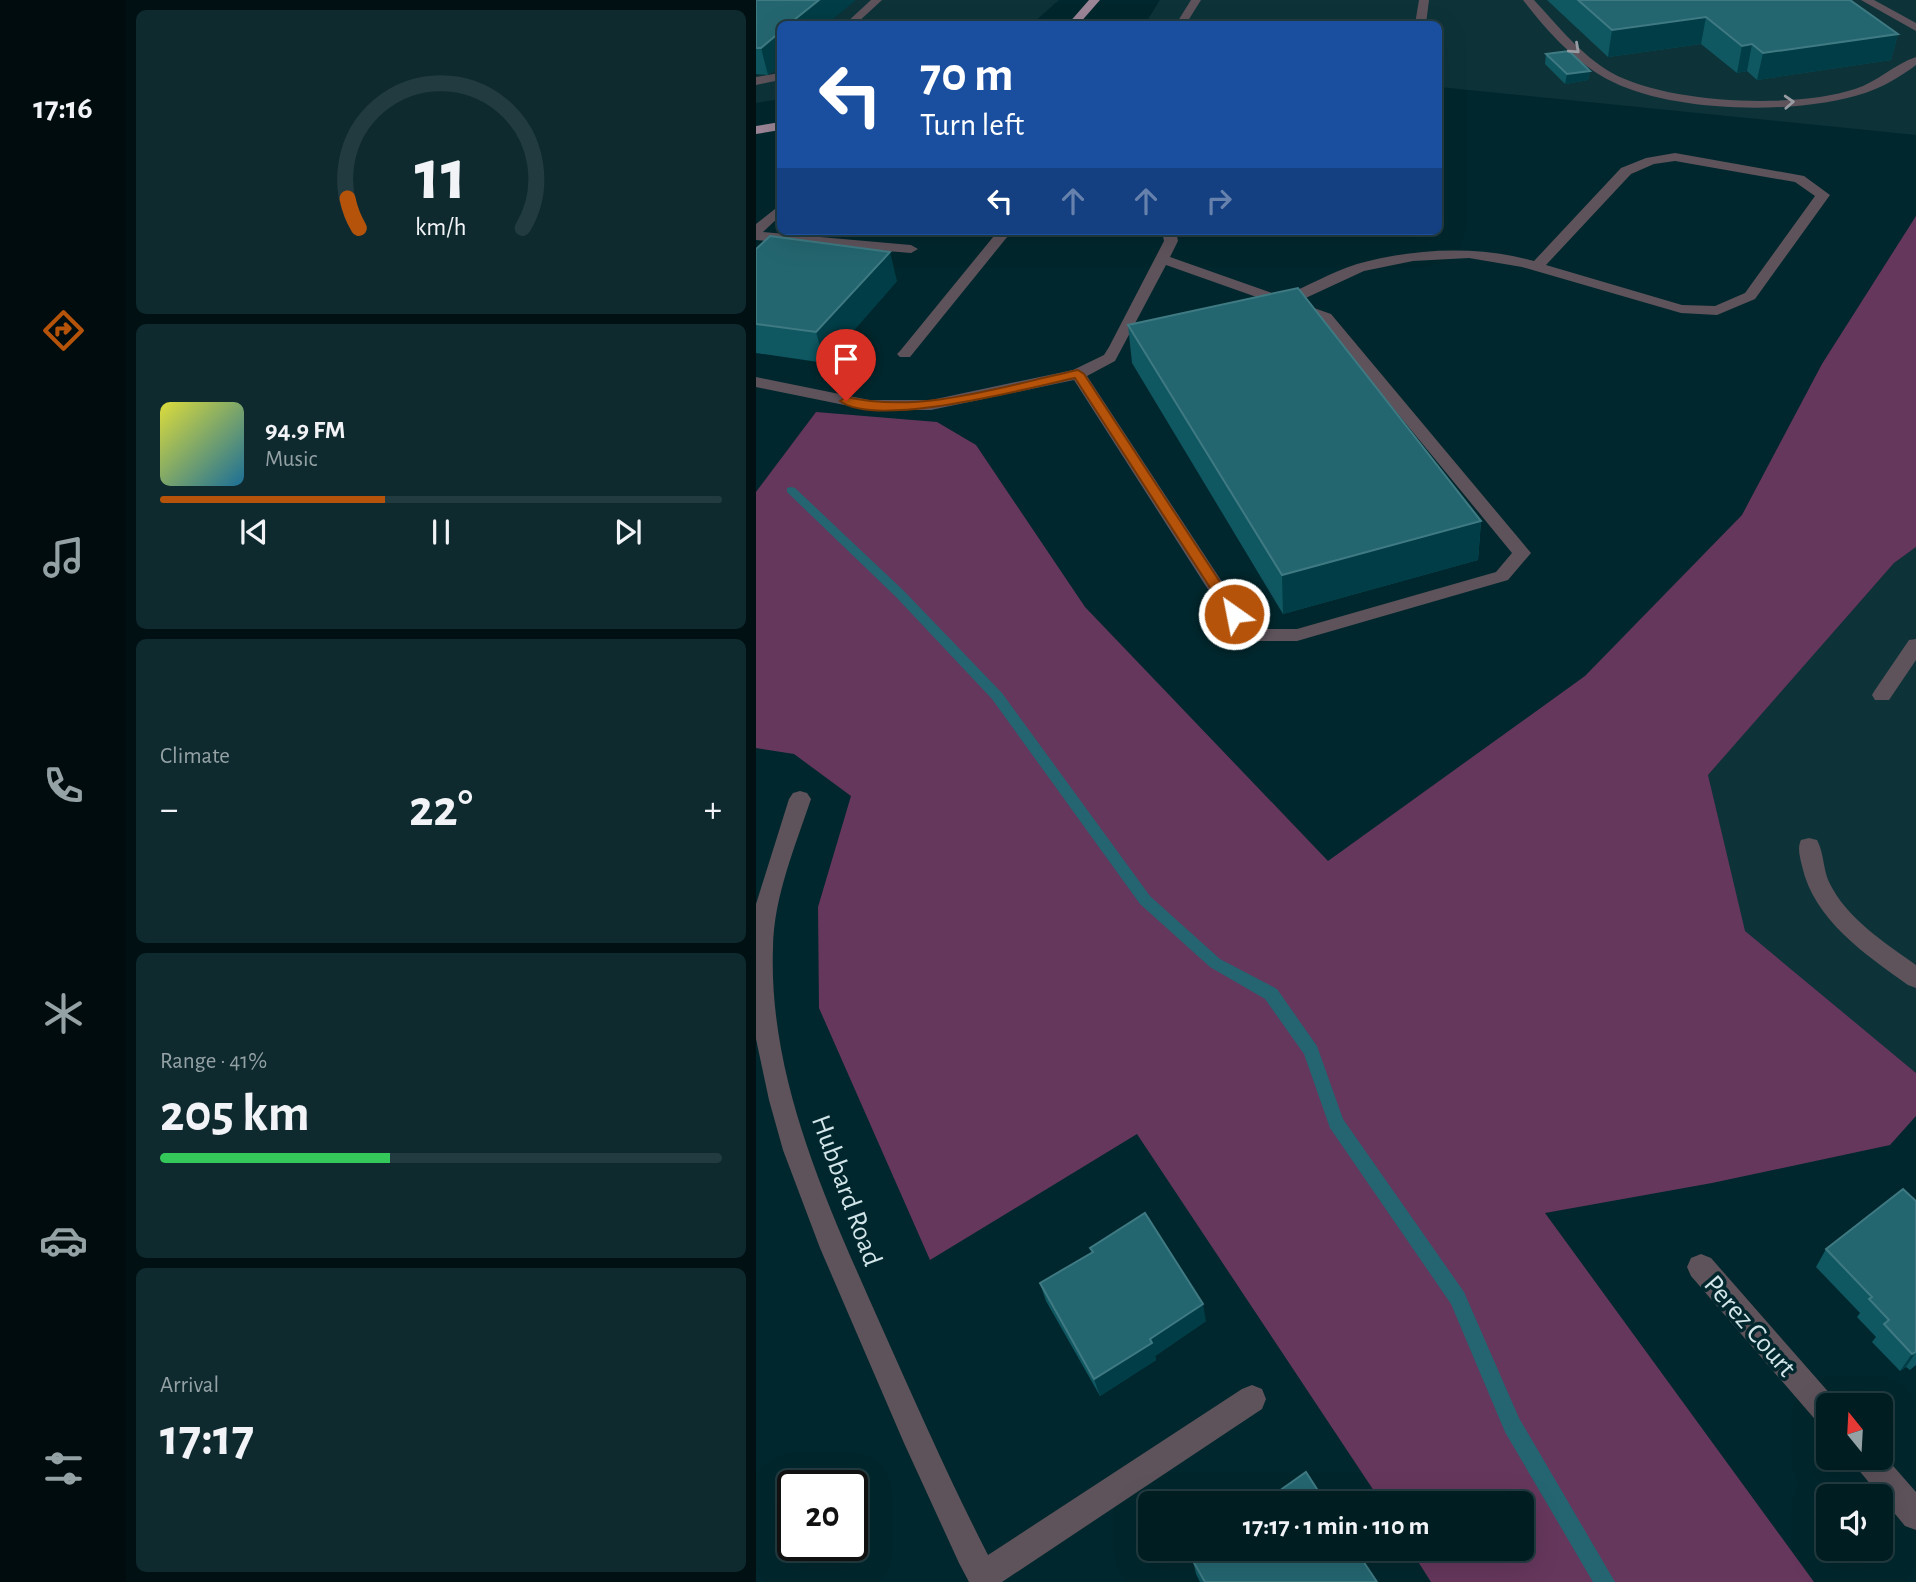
<!DOCTYPE html>
<meta charset="utf-8">
<style>
:root{--surface:#001d22;--page:#0e2a2f;--text:#f1f3f6;--muted:#95a2a5;--line:#223b40;--accent:#b45309}
body{margin:0;font-family:"Alegreya Sans",sans-serif;background:var(--page);color:var(--text);height:100vh;display:flex;flex-direction:column;font-size:26px;white-space:nowrap}
*{box-sizing:border-box;margin:0}
p{font-size:23px;color:var(--muted)}
.icon{flex:none;width:38px;height:38px;fill:none;stroke:currentColor;stroke-width:2;stroke-linecap:round;stroke-linejoin:round}
.map{position:relative;flex:1;overflow:hidden}
.details{display:flex;flex-direction:column;gap:10px;padding:10px;background:#001013;width:630px}
.details>*{flex:none}
.hud{position:absolute;left:21px;top:21px;width:665px;height:214px;border-radius:10px;box-shadow:0 7px 28px #0002,0 0 0 2px var(--line);background:#1a4fa0;color:#fff;overflow:hidden}
.needle{width:46px;rotate:342deg}
.buttons{position:absolute;left:1060px;top:1393px;display:grid;gap:14px}
.buttons a{display:grid;place-items:center;width:77px;height:77px;border-radius:10px;background:var(--surface);box-shadow:0 7px 28px #0002,0 0 0 2px var(--line);font-size:35px}
.speed{position:absolute;left:21px;top:1470px;display:flex;gap:14px;font-size:35px;font-weight:700;text-align:center}
.speed>*{display:grid;place-content:center;width:91px;height:91px;border-radius:50%;background:var(--surface);box-shadow:0 7px 28px #0002,0 0 0 2px var(--line);line-height:1}
.speed .limit{border:4px solid #111;border-radius:10px;background:#fff;color:#111}
.pin{position:absolute;display:grid;place-items:center;width:60px;height:60px;color:#fff;margin:-72px -30px;border-radius:50% 50% 50% 0;rotate:-45deg;box-shadow:0 0 7px #0007}
.pin .icon{rotate:45deg}
.me{position:absolute;width:77px;margin:-38px;rotate:327deg;stroke-linejoin:round;filter:drop-shadow(0 0 5px #0008)}
.turn{display:flex;align-items:center;gap:24px;height:147px;padding:0 28px;font-size:32px}
.turn .icon{width:91px;height:91px;stroke-width:2.5}
.turn b{display:block;font-size:49px;line-height:60px}
.lanes{display:flex;align-items:center;height:66px;padding:0 28px;background:#0003;justify-content:center;gap:35px;direction:ltr}
.lanes .off{opacity:.35}
.big{font-size:52px;font-weight:600;line-height:1.1}
.details .widget{flex:1;display:flex;flex-direction:column;justify-content:center;gap:10px;min-width:0;padding:0 24px;border-radius:10px;background:var(--page)}
.details .dial{align-items:center;gap:0}
.dial svg{height:182px;overflow:visible;fill:none;stroke:var(--line);stroke-width:7;stroke-linecap:round;text-anchor:middle}
.dial text{fill:var(--text);stroke:none}
.song{display:flex;align-items:center;gap:21px}
.cover{width:84px;height:84px;border-radius:10px;background:linear-gradient(135deg,hsl(60 70% 55%),hsl(200 70% 35%))}
.played{height:7px;border-radius:4px;background:linear-gradient(90deg,var(--accent) 40%,var(--line) 40%)}
.keys{display:flex;justify-content:space-around;direction:ltr}
.heat{display:flex;justify-content:space-between;align-items:center;font-size:38px;direction:ltr}
.charge{height:10px;border-radius:5px;background:linear-gradient(90deg,#34c759 41%,var(--line) 0)}
.trip{position:absolute;left:382px;top:1491px;width:396px;height:70px;border-radius:10px;background:var(--surface);box-shadow:0 7px 28px #0002,0 0 0 2px var(--line);font-weight:600;line-height:70px;text-align:center}
main{display:flex;flex:1;min-height:0}
.tabs{display:flex;flex-direction:column;width:126px;justify-content:space-around;align-items:center;background:#000c0e;color:var(--muted)}
.tabs .icon{width:49px;height:49px}
.tabs .current{color:var(--accent)}
.tabs b{font-size:32px;color:var(--text)}
.map>svg:first-child{display:block}
</style>
<main>
<nav class="tabs">
<b>17:16</b>
<svg class="icon current" aria-label="directions" viewBox="0 0 24 24"><path d="M12 3l9 9-9 9-9-9zM9 14v-3h6M13 9l2 2-2 2"/></svg>
<svg class="icon" aria-label="music" viewBox="0 0 24 24"><path d="M9 18V5l10-2v13"/><circle cx="6" cy="18" r="3"/><circle cx="16" cy="16" r="3"/></svg>
<svg class="icon" aria-label="phone" viewBox="0 0 24 24"><path d="M5 4h4l2 5-3 2q2 4 5 5l2-3 5 2v4C11 20 4 13 5 4z"/></svg>
<svg class="icon" aria-label="climate" viewBox="0 0 24 24"><path d="M12 3v18M4 7l16 10M4 17L20 7"/></svg>
<svg class="icon" aria-label="car" viewBox="0 0 24 24"><path d="M5 17H2v-5l4-1 3-4h7l3 4 3 1v5h-3M9 17h6M6 11h13"/><circle cx="7" cy="17" r="2"/><circle cx="17" cy="17" r="2"/></svg>
<svg class="icon" aria-label="filters" viewBox="0 0 24 24"><path d="M4 7h16M4 17h16"/><circle cx="9" cy="7" r="2"/><circle cx="15" cy="17" r="2"/></svg>
</nav>
<section class="details">
<div class="widget dial"><svg viewBox="0 0 100 80">
<path d="M14 69A42 42 0 1 1 86 69"/>
<path d="M14 69A42 42 0 0 1 9 56" stroke="#b45309"/>
<text x="50" y="56" font-size="32" font-weight="700">11</text>
<text x="50" y="72" font-size="11">km/h</text>
</svg></div>
<div class="widget">
<div class="song"><i class="cover"></i><div><b>94.9 FM</b><p>Music</p></div></div>
<div class="played"></div>
<div class="keys"><svg class="icon" aria-label="previous" viewBox="0 0 24 24"><path d="M18 5L8 12l10 7zM5 5v14"/></svg><svg class="icon" aria-label="pause" viewBox="0 0 24 24"><path d="M8 5v14M16 5v14"/></svg><svg class="icon" aria-label="next" viewBox="0 0 24 24"><path d="M6 5l10 7-10 7zM19 5v14"/></svg></div>
</div>
<div class="widget"><p>Climate</p>
<div class="heat"><a>−</a><b class="big">22°</b><a>+</a></div>
</div>
<div class="widget"><p>Range · 41%</p><b class="big">205 km</b><div class="charge"></div></div>
<div class="widget"><p>Arrival</p><b class="big">17:17</b></div>
</section>
<div class="map">
<svg width="1160" height="1582" viewBox="0 0 1160 1582">
<rect width="100%" height="100%" fill="#00272d"/>
<path fill="#0d3339" d="M 0,0 L 303,0 L 276,24 L 24,24 L 24,99 L 0,103 Z
M 404,0 L 1160,0 L 1160,135 L 683,87 L 682,24 L 389,24 Z
M 1160,547 L 1160,1073 L 988,931 L 952,775 L 1138,563 Z"/>
<path fill="#65375c" d="M 1160,216 L 1160,547 L 1138,563 L 952,775 L 989,931 L 1160,1073 L 1160,1116 L 1134,1145 L 956,1183 L 789,1213 L 1058,1582 L 675,1582 L 654,1549 L 765,1549 L 765,1503 L 626,1503 L 381,1134 L 174,1260 L 63,1008 L 62,907 L 95,796 L 38,754 L 0,748 L 0,492 L 60,412 L 181,422 L 220,445 L 329,607 L 572,861 L 829,676 L 986,515 L 1066,364 Z"/>
<g fill="none" stroke-linecap="round" stroke-linejoin="round">
<path fill="#246571" fill-rule="evenodd" d="M 35,487 L 39,488 L 148,591 L 246,693 L 394,896 L 464,959 L 521,989 L 561,1046 L 587,1119 L 708,1292 L 763,1418 L 859,1582 L 837,1582 L 749,1432 L 695,1304 L 574,1128 L 548,1054 L 509,999 L 454,967 L 384,904 L 236,699 L 140,597 L 31,492 L 31,488 Z"/>
<path fill="#5e535b" fill-rule="evenodd" d="M 115,0 L 126,0 L 100,24 L 89,24 Z
M 435,0 L 445,0 L 430,24 L 420,24 Z
M 663,0 L 673,0 L 670,24 L 659,24 Z
M 767,0 L 778,0 C 802,26 825,55 856,73 C 913,104 1038,109 1099,89 C 1121,82 1139,64 1160,57 L 1160,65 C 1144,77 1127,87 1109,93 C 1044,115 919,113 857,82 C 821,65 791,31 767,0 Z
M 1105,0 L 1118,0 L 1160,23 L 1160,31 Z
M 24,73 L 24,80 L 0,85 L 0,77 Z
M 919,153 L 1048,176 L 1074,195 L 999,299 L 961,315 L 925,313 L 766,267 L 713,258 L 657,261 L 608,271 L 541,302 L 575,314 L 775,553 L 752,580 L 541,641 L 485,641 L 318,380 L 175,410 L 113,410 L 0,387 L 0,377 L 113,400 L 175,400 L 317,370 L 348,355 L 353,347 L 408,241 L 406,231 L 420,231 L 422,241 L 414,257 L 527,297 C 551,286 576,272 601,264 C 658,248 721,245 778,261 L 865,168 L 890,158 ZM 919,161 L 1039,182 L 1059,196 L 989,293 L 959,306 L 926,305 L 790,265 L 875,174 L 898,164 ZM 410,265 L 565,320 L 756,553 L 740,572 L 541,629 L 497,629 L 331,376 L 359,361 Z
M 24,205 L 24,216 L 7,232 L 155,245 L 162,249 L 155,253 L 0,240 L 0,224 Z
M 242,231 L 256,231 L 154,357 L 144,357 L 141,354 L 144,351 Z
M 1160,639 L 1160,660 L 1133,700 L 1119,700 L 1116,695 L 1119,690 L 1153,640 Z
M 44,791 L 51,793 L 55,799 C 39,847 18,896 17,947 C 12,1081 74,1210 127,1330 C 161,1406 194,1481 232,1555 L 486,1389 L 496,1385 L 506,1389 L 510,1399 L 506,1409 L 246,1582 L 213,1582 L 203,1563 L 148,1443 L 64,1248 L 27,1150 L 13,1100 L 0,1039 L 0,904 L 33,799 L 37,793 Z
M 1053,838 L 1061,840 C 1068,853 1067,869 1073,882 C 1090,918 1129,943 1160,965 L 1160,988 L 1152,985 C 1110,955 1058,920 1046,866 C 1044,857 1041,848 1045,840 Z
M 945,1254 L 955,1258 L 1083,1404 L 1073,1405 L 1073,1428 L 1063,1424 L 935,1276 L 931,1267 L 935,1258 Z
M 1125,1452 L 1160,1492 L 1160,1530 L 1149,1526 L 1101,1468 L 1096,1458 L 1125,1458 Z"/>
<path fill="#9b8596" fill-rule="evenodd" d="M 333,0 L 344,0 L 323,24 L 312,24 Z
M 24,122 L 24,130 L 0,134 L 0,126 Z"/>
</g>
<path fill="#0f5761" d="M 0,0 L 24,24 L 24,65 L 12,75 L 0,74 Z
M 791,0 L 1094,0 L 1142,34 L 1135,60 L 1001,80 L 991,71 L 981,73 L 945,44 L 852,57 Z
M 790,54 L 834,71 L 832,80 L 809,84 L 789,64 Z
M 0,249 L 141,281 L 69,363 L 0,353 Z
M 372,325 L 725,521 L 722,560 L 527,614 L 376,363 Z
M 1160,1201 L 1160,1365 L 1154,1370 L 1150,1367 L 1144,1371 L 1116,1342 L 1120,1337 L 1101,1317 L 1104,1313 L 1060,1267 L 1070,1249 Z
M 334,1248 L 450,1321 L 399,1356 L 400,1360 L 344,1396 L 290,1301 L 284,1283 L 336,1253 Z
M 437,1561 L 621,1582 L 444,1582 L 440,1574 Z"/>
<path fill="#003d46" d="M 63,0 L 100,0 L 71,24 L 33,24 Z
M 950,17 L 945,44 L 852,57 L 856,30 Z
M 24,32 L 24,65 L 12,75 L 5,48 Z
M 1142,34 L 1135,60 L 1001,80 L 1007,53 Z
M 996,44 L 991,71 L 981,73 L 986,46 Z
M 834,71 L 832,80 L 809,84 L 811,74 Z
M 134,252 L 141,281 L 69,363 L 60,332 Z
M 725,521 L 722,560 L 527,614 L 526,575 Z
M 447,1304 L 450,1321 L 399,1356 L 400,1360 L 344,1396 L 338,1379 L 394,1339 Z
M 1160,1352 L 1150,1367 L 1144,1371 L 1156,1354 Z"/>
<path fill="#246670" stroke="#3f7a83" stroke-width="2" d="M 0,0 L 63,0 L 33,24 L 24,24 L 24,32 L 5,48 L 0,48 Z
M 822,0 L 1094,0 L 1142,34 L 1007,53 L 996,44 L 986,46 L 950,17 L 856,30 Z
M 813,51 L 834,71 L 811,74 L 790,54 Z
M 14,236 L 134,252 L 60,332 L 0,324 L 0,249 Z
M 542,288 L 725,521 L 526,575 L 372,325 Z
M 1147,1189 L 1160,1201 L 1160,1352 L 1156,1354 L 1128,1324 L 1133,1320 L 1113,1299 L 1116,1297 L 1070,1249 Z
M 389,1213 L 447,1304 L 394,1339 L 396,1343 L 338,1379 L 284,1283 L 337,1252 L 334,1248 Z
M 550,1472 L 570,1503 L 506,1503 Z
M 454,1549 L 599,1549 L 621,1582 L 449,1582 L 437,1561 Z"/>
<defs><path id="oneway-chevron" d="M-2-3.5L2.5 0L-2 3.5" fill="none" stroke-width="1.6" stroke-linecap="round" stroke-linejoin="round" transform="scale(1.75)"/></defs>
<g stroke="#989ca2">
<use href="#oneway-chevron" transform="translate(819 49) rotate(42)"/>
<use href="#oneway-chevron" transform="translate(1033 102) rotate(-3)"/>
</g>
<path fill="#b45309" stroke="#753606" stroke-width="2" d="M 322,370 L 328,374 L 483,611 L 483,617 L 473,617 L 319,378 C 272,388 121,429 84,401 L 90,397 C 167,414 247,386 322,370 Z"/>
<g text-anchor="middle" stroke-width="7" stroke-linejoin="round" paint-order="stroke">
<g font-size="28" fill="#d2e5e9" stroke="#00272d">
<text transform="translate(92 1190) rotate(70)" y="10">Hubbard Road</text>
<text transform="translate(995 1325) rotate(49)" y="10">Perez Court</text>
</g>
</g>
</svg>
<div class="buttons">
<a><svg class="needle" viewBox="-14 -14 28 28"><path d="M0-13l5 13h-10z" fill="#e53935"/><path d="M0 13l5-13h-10z" fill="#95a2a5"/></svg></a>
<a><svg class="icon" aria-label="sound" viewBox="0 0 24 24"><path d="M4 9h4l5-4v14l-5-4H4zM17 9q2 3 0 6"/></svg></a>
</div>
<div class="speed"><div class="limit">20</div></div>
<div class="pin" style="left:90px;top:401px;background:#d93025"><svg class="icon" aria-label="arrive" viewBox="0 0 24 24"><path d="M6 21V4h12l-3 4 3 4H6"/></svg></div>
<svg class="me" style="left:478px;top:614px" viewBox="-20 -20 40 40"><circle r="17" fill="#b45309" stroke="#fff" stroke-width="3"/><path d="M0-11L8 9 0 5-8 9z" fill="#fff"/></svg>
<div class="trip">17:17 · 1 min · 110 m</div>
<div class="hud">
<div class="turn"><svg class="icon" aria-label="left" viewBox="0 0 24 24"><path d="M17 20v-9H6M10 6l-5 5 5 5"/></svg><div><b>70 m</b>Turn left</div></div>
<div class="lanes"><svg class="icon" aria-label="left" viewBox="0 0 24 24"><path d="M17 20v-9H6M10 6l-5 5 5 5"/></svg><svg class="icon off" aria-label="ahead" viewBox="0 0 24 24"><path d="M12 20V5M6 11l6-6 6 6"/></svg><svg class="icon off" aria-label="ahead" viewBox="0 0 24 24"><path d="M12 20V5M6 11l6-6 6 6"/></svg><svg class="icon off" aria-label="right" viewBox="0 0 24 24"><path d="M7 20v-9h11M14 6l5 5-5 5"/></svg></div>
</div>
</div>
</main>
